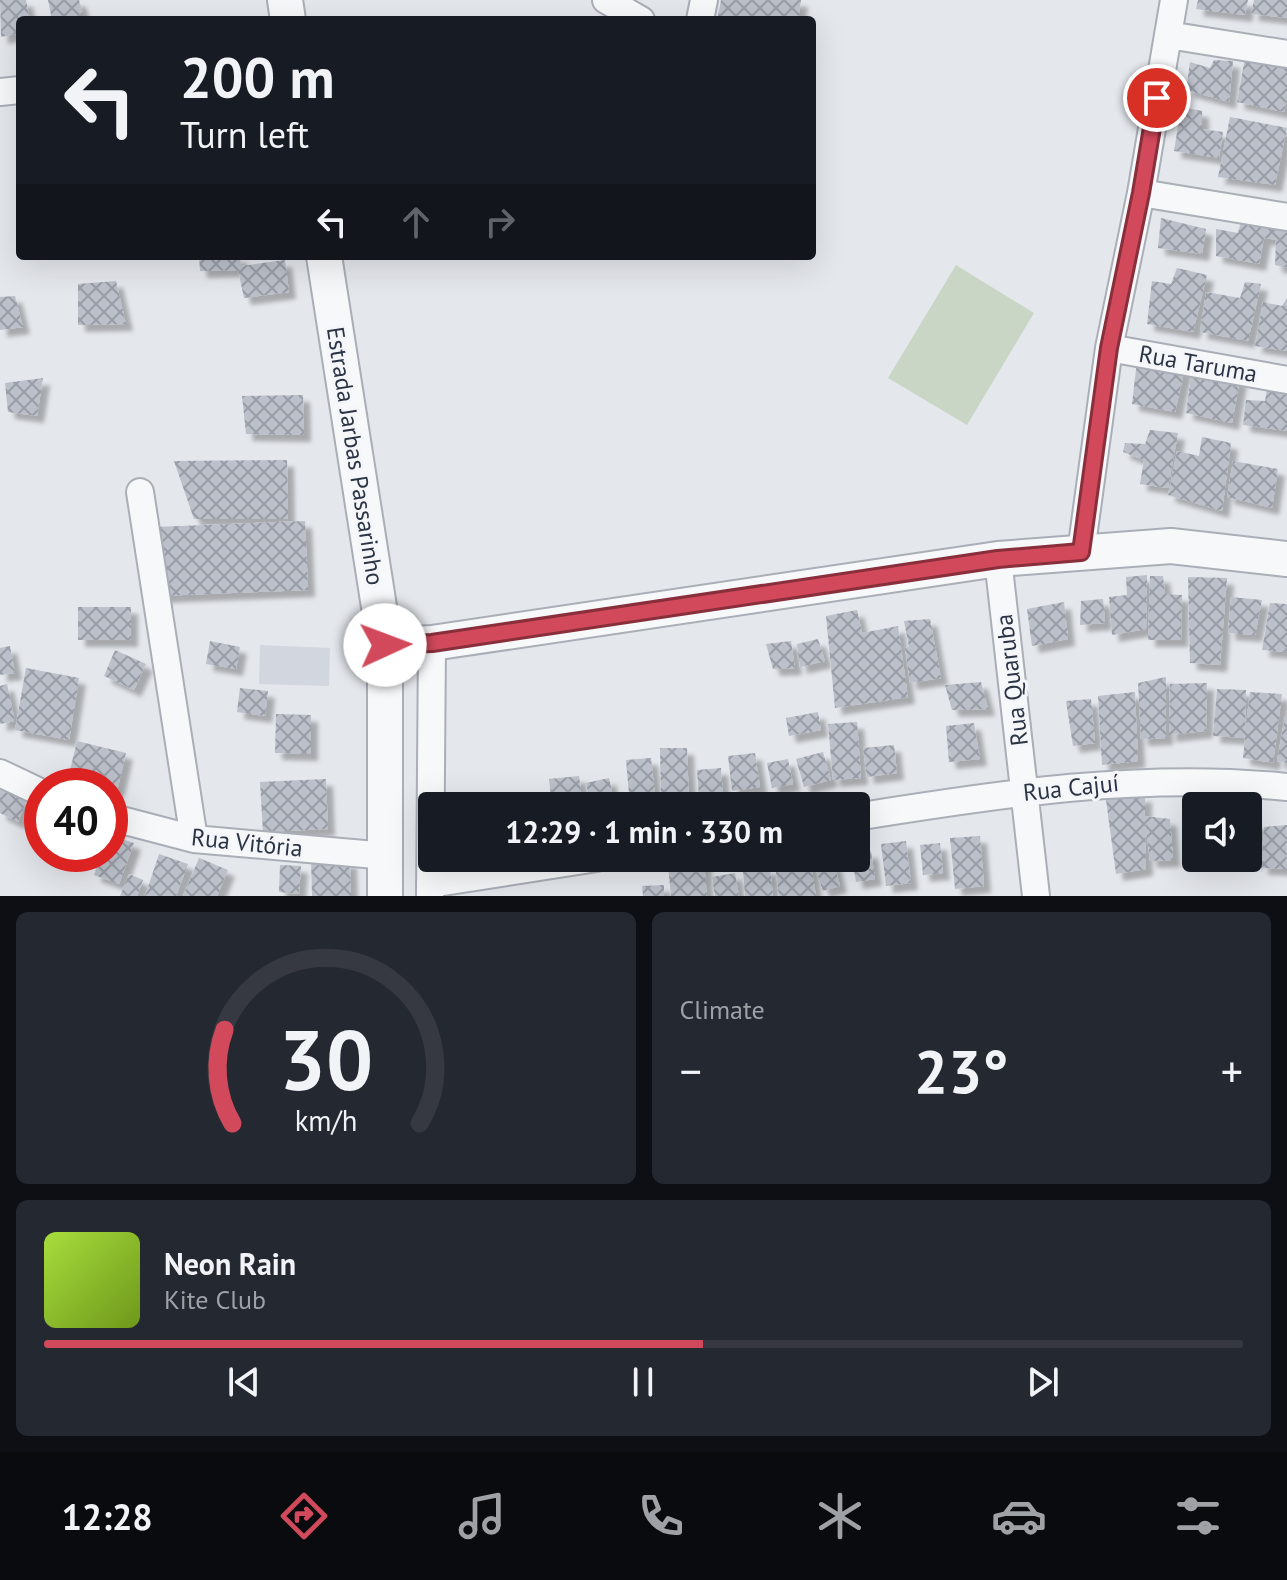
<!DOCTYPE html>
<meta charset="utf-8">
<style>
:root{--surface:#171b24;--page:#242831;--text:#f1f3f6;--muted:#9ea1a6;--line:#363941;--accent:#d1495b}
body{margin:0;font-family:"PT Sans",sans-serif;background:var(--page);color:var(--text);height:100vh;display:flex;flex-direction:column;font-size:30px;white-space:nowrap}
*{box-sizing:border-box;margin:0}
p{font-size:26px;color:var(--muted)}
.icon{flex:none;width:44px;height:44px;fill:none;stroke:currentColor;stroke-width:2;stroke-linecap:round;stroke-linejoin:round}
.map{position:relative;height:896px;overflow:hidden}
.side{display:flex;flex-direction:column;gap:16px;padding:16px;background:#0d0f14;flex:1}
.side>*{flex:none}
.banner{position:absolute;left:16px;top:16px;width:800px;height:244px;border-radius:8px;box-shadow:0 8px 32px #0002;background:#171b24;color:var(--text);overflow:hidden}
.tools{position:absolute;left:1182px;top:792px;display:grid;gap:16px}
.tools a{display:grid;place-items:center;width:80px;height:80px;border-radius:8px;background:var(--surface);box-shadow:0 8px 32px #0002;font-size:40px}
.speed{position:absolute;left:24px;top:768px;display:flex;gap:16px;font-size:40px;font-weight:700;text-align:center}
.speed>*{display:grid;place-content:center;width:104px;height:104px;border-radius:50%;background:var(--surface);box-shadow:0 8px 32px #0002;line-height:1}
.speed .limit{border:12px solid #d22;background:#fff;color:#111}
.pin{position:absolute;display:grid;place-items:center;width:68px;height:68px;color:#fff;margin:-34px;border:4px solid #fff;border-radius:50%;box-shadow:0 2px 8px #0007}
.me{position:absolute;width:88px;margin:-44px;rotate:88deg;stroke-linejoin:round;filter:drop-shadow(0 0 6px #0008)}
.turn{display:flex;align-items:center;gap:28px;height:168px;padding:0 32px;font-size:36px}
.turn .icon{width:104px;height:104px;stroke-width:2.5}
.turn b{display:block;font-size:56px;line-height:68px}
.lanes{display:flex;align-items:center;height:76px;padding:0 32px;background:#0003;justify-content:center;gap:40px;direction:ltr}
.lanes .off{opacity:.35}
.big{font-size:60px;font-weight:600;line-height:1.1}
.side .tile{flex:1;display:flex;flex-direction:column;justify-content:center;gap:12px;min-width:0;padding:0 28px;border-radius:12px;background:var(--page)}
.side .dial{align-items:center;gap:0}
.dial svg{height:208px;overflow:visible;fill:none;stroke:var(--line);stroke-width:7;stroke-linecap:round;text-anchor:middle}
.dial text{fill:var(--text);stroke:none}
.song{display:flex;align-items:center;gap:24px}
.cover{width:96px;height:96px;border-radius:12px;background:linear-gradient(135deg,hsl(80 70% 55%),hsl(80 70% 35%))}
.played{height:8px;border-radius:4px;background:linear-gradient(90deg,var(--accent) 55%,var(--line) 55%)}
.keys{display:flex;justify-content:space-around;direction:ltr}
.heat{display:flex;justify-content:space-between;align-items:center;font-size:44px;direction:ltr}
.side .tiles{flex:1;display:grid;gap:16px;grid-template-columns:1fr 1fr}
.tile:last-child{grid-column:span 2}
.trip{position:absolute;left:418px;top:792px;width:452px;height:80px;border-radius:8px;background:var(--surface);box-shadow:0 8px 32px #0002;font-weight:600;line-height:80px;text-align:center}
.dock{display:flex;height:128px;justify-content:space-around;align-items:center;background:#090b0e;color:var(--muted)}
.dock .icon{width:56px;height:56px}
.dock .current{color:var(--accent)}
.dock b{font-size:36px;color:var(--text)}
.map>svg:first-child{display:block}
</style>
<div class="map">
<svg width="1287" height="896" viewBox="0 0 1287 896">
<defs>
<pattern id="building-cross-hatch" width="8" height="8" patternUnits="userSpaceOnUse" patternTransform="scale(2)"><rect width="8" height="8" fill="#bbc0ca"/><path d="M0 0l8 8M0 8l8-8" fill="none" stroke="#989da6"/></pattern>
<filter id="shadow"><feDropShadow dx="7" dy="7" stdDeviation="2" flood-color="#0004"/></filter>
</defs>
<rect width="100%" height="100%" fill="#e4e7ec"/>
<path fill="#d2d6de" d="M 260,645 L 330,648 L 329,686 L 259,684 Z"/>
<path fill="#c9d6c5" d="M 956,265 L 1034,313 L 967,425 L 888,378 Z"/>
<path fill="url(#building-cross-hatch)" filter="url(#shadow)" d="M 0,0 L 26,0 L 30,20 L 20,20 L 20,33 L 1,37 Z
M 48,0 L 79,0 L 83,14 L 76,14 L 78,20 L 52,20 Z
M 721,0 L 801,0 L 798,20 L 717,20 Z
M 1198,0 L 1248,0 L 1245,15 L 1196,9 Z
M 1254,0 L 1287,0 L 1287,18 L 1251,14 Z
M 1246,52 L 1287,58 L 1287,94 L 1284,112 L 1237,102 Z
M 1214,60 L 1233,61 L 1229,102 L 1186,90 L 1190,62 L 1210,68 Z
M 1181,107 L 1202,111 L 1202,129 L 1223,132 L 1219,158 L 1174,151 Z
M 1230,117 L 1287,128 L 1275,185 L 1218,177 Z
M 1243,213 L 1287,221 L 1287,268 L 1275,265 L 1276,240 L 1264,238 L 1259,264 L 1216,256 L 1216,229 L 1238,233 Z
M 1161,218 L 1206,229 L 1202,254 L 1158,248 Z
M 199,256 L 240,256 L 241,266 L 285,260 L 289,292 L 244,298 L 238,270 L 200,271 Z
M 1177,268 L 1207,275 L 1193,332 L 1147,324 L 1152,281 L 1171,284 Z
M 116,281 L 126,324 L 78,325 L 78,284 Z
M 1245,282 L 1261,284 L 1248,341 L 1200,332 L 1206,292 L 1240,298 Z
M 15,296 L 23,327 L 0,330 L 0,297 Z
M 1287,298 L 1287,351 L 1255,346 L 1263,302 L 1282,306 Z
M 1137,361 L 1185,368 L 1175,412 L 1132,404 Z
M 1192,369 L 1240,379 L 1232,423 L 1186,413 Z
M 43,378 L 37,416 L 8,412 L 5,383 Z
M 1268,382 L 1287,385 L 1287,431 L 1243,425 L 1246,400 L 1265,401 Z
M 303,395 L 304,435 L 246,434 L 242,396 Z
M 1150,430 L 1178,433 L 1168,488 L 1140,484 L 1144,460 L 1123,452 L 1125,443 L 1145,444 Z
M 1202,437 L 1231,443 L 1222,511 L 1168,495 L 1177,451 L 1199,456 Z
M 287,460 L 288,519 L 194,519 L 174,461 Z
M 1233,461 L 1278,469 L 1272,508 L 1227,497 Z
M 305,521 L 308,590 L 159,596 L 155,527 Z
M 1147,575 L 1146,629 L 1112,635 L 1109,597 L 1127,595 L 1126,577 Z
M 1150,576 L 1163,576 L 1165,594 L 1182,595 L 1181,640 L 1148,640 Z
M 1188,577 L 1227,578 L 1220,665 L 1190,663 Z
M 1231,597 L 1262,600 L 1255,635 L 1228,633 Z
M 1103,599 L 1105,623 L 1080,625 L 1081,601 Z
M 1064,602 L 1068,639 L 1032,646 L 1027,609 Z
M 1270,603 L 1287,604 L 1287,652 L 1262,650 Z
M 78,607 L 131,607 L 131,640 L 78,640 Z
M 857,610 L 862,633 L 898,626 L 908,697 L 835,708 L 826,616 Z
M 930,619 L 941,678 L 910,683 L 905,648 L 909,647 L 904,621 Z
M 818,639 L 825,661 L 800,667 L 797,644 Z
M 210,641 L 240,647 L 236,669 L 206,664 Z
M 791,641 L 795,668 L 773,669 L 766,644 Z
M 10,646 L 15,673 L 0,675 L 0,648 Z
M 115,650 L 146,664 L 134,690 L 104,676 Z
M 26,668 L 79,678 L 69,740 L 15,730 Z
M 1166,677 L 1166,738 L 1141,739 L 1138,683 Z
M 981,682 L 988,709 L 952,710 L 945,685 Z
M 1207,683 L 1206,731 L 1169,735 L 1170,684 Z
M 7,684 L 15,721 L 0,724 L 0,686 Z
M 240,688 L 268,691 L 265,716 L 237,712 Z
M 1217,689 L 1246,690 L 1245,733 L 1250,692 L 1282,694 L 1273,763 L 1243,758 L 1245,738 L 1213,736 Z
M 1135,692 L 1138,761 L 1102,765 L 1098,696 Z
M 1091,699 L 1095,743 L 1073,746 L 1066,701 Z
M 818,712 L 821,730 L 789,736 L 786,718 Z
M 276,714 L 311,715 L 311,754 L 275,753 Z
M 1285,716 L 1287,716 L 1287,763 L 1277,761 Z
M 857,722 L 861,778 L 833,780 L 828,724 Z
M 974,723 L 980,759 L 949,762 L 946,726 Z
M 77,741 L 126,753 L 117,791 L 110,789 L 110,786 L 96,786 L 68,779 Z
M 894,745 L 897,773 L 867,777 L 863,748 Z
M 660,748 L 687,748 L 689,803 L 661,803 Z
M 823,752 L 831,780 L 804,787 L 796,759 Z
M 755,753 L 760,787 L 732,791 L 728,756 Z
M 651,758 L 656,806 L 630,806 L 626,760 Z
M 788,759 L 793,784 L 772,788 L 767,763 Z
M 721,768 L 723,796 L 699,798 L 697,770 Z
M 579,776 L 583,806 L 552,806 L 549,779 Z
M 609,778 L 615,806 L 591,806 L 586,783 Z
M 326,779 L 328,829 L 263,832 L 260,782 Z
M 0,785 L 27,800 L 18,822 L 0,813 Z
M 1145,795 L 1145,816 L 1170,819 L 1173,860 L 1150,861 L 1145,821 L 1146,869 L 1116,874 L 1106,800 Z
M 1192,796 L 1224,798 L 1223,806 L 1196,806 L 1196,847 L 1189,846 Z
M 1248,821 L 1260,823 L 1257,862 L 1248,861 Z
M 1287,825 L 1286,869 L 1261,868 L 1264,827 Z
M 110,835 L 134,843 L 119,884 L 94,875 L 101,854 L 110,854 Z
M 980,836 L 984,886 L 955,889 L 950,838 Z
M 906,841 L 911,883 L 886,886 L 881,844 Z
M 940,843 L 943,873 L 923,875 L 920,845 Z
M 871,851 L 875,879 L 856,882 L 852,858 L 856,858 L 856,853 Z
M 159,854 L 188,864 L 176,896 L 145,896 Z
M 199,858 L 228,870 L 217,896 L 183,896 Z
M 774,858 L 810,858 L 816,896 L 779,896 Z
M 311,861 L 350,861 L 351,896 L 312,896 Z
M 704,861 L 707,896 L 671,896 L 668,864 Z
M 834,862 L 840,886 L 823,891 L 815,867 Z
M 280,865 L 301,866 L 299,894 L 279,892 Z
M 770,868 L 773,896 L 745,896 L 743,870 Z
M 735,873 L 739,896 L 715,896 L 712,877 Z
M 129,874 L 143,880 L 137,896 L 120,896 Z
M 664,885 L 664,896 L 643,896 L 642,886 Z"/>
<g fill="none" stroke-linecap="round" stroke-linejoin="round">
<g stroke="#a9aeb7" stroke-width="30">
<path id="minor" d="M 606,0 L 641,20
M 700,20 L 704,0
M 1168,35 L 1287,54
M 0,92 L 20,90
M 1141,193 L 1287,217
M 1109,348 L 1287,380
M 140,492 L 194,839
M 1081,552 L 1109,348 L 1141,193 L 1174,0
M 998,559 L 1036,896
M 0,773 L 42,793
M 110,817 L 194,839 L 387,856
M 856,817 C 999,794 1142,772 1287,787
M 430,884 L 597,858
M 430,896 L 432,643"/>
</g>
<g stroke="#a9aeb7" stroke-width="38">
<path id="tertiary" d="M 285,0 L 288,20
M 324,256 L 385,645 L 385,896
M 385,645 L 432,643 L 998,559 L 1171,546 L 1287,559"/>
</g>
<use href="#minor" stroke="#f7f8fa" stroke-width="26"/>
<use href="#tertiary" stroke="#f7f8fa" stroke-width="34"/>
</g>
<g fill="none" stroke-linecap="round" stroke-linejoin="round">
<g stroke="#882f3b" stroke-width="20">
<path id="route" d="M 385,645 L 432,643 L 998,559 L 1081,552 L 1109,348 L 1141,193 L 1157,98"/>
</g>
<use href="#route" stroke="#d1495b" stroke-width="14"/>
</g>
<g text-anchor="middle" stroke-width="6" stroke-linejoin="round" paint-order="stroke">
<g font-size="24" fill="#2b3445" stroke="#f4f6f9">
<text transform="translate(1198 364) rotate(10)" y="8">Rua Taruma</text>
<text transform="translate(355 456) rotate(81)" y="8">Estrada Jarbas Passarinho</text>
<text transform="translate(1012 680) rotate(-97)" y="8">Rua Quaruba</text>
<text transform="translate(1071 788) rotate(-6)" y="8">Rua Cajuí</text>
<text transform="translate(247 843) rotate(6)" y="8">Rua Vitória</text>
</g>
</g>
</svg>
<div class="tools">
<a><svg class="icon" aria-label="sound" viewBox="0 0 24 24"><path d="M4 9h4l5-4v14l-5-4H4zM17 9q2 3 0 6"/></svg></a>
</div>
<div class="speed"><div class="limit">40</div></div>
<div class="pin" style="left:1157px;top:98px;background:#d93025"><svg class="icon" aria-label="arrive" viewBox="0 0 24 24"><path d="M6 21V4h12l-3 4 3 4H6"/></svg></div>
<svg class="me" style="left:385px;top:645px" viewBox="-20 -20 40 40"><circle r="19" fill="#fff"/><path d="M0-13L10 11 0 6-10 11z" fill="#d1495b"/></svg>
<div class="trip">12:29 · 1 min · 330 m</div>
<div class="banner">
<div class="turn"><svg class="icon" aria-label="left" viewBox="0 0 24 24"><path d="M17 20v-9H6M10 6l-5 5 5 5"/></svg><div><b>200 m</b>Turn left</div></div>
<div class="lanes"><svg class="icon" aria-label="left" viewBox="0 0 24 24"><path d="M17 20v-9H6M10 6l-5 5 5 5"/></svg><svg class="icon off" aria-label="ahead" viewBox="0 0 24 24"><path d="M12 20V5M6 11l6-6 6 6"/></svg><svg class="icon off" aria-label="right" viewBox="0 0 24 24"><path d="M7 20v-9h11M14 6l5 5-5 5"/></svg></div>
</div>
</div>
<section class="side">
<div class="tiles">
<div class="tile dial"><svg viewBox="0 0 100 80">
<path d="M14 69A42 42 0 1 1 86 69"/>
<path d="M14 69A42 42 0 0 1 11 33" stroke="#d1495b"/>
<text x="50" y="56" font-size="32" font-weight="700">30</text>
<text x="50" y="72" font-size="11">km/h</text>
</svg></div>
<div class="tile"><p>Climate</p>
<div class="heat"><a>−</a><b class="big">23°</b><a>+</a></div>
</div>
<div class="tile">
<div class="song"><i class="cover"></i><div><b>Neon Rain</b><p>Kite Club</p></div></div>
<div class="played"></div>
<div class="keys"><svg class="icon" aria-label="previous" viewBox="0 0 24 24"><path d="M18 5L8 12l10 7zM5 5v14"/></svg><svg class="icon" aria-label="pause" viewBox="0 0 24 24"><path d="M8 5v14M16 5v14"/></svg><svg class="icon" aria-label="next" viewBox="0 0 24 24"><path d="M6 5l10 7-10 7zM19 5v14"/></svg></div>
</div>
</div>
</section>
<nav class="dock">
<b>12:28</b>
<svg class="icon current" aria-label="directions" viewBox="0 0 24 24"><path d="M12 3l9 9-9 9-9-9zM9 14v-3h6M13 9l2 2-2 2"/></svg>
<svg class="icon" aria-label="music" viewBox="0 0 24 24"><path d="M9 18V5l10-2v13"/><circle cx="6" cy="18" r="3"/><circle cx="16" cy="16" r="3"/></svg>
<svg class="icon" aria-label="phone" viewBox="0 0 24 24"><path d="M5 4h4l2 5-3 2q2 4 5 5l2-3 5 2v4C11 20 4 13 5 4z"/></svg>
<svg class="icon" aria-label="climate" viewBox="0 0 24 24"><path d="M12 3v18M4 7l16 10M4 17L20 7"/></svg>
<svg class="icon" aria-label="car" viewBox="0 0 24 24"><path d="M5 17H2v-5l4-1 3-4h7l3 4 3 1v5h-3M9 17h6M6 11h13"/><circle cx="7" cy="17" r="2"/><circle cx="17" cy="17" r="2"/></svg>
<svg class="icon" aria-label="filters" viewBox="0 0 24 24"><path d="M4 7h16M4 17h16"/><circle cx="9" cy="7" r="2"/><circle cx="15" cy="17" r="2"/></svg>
</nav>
